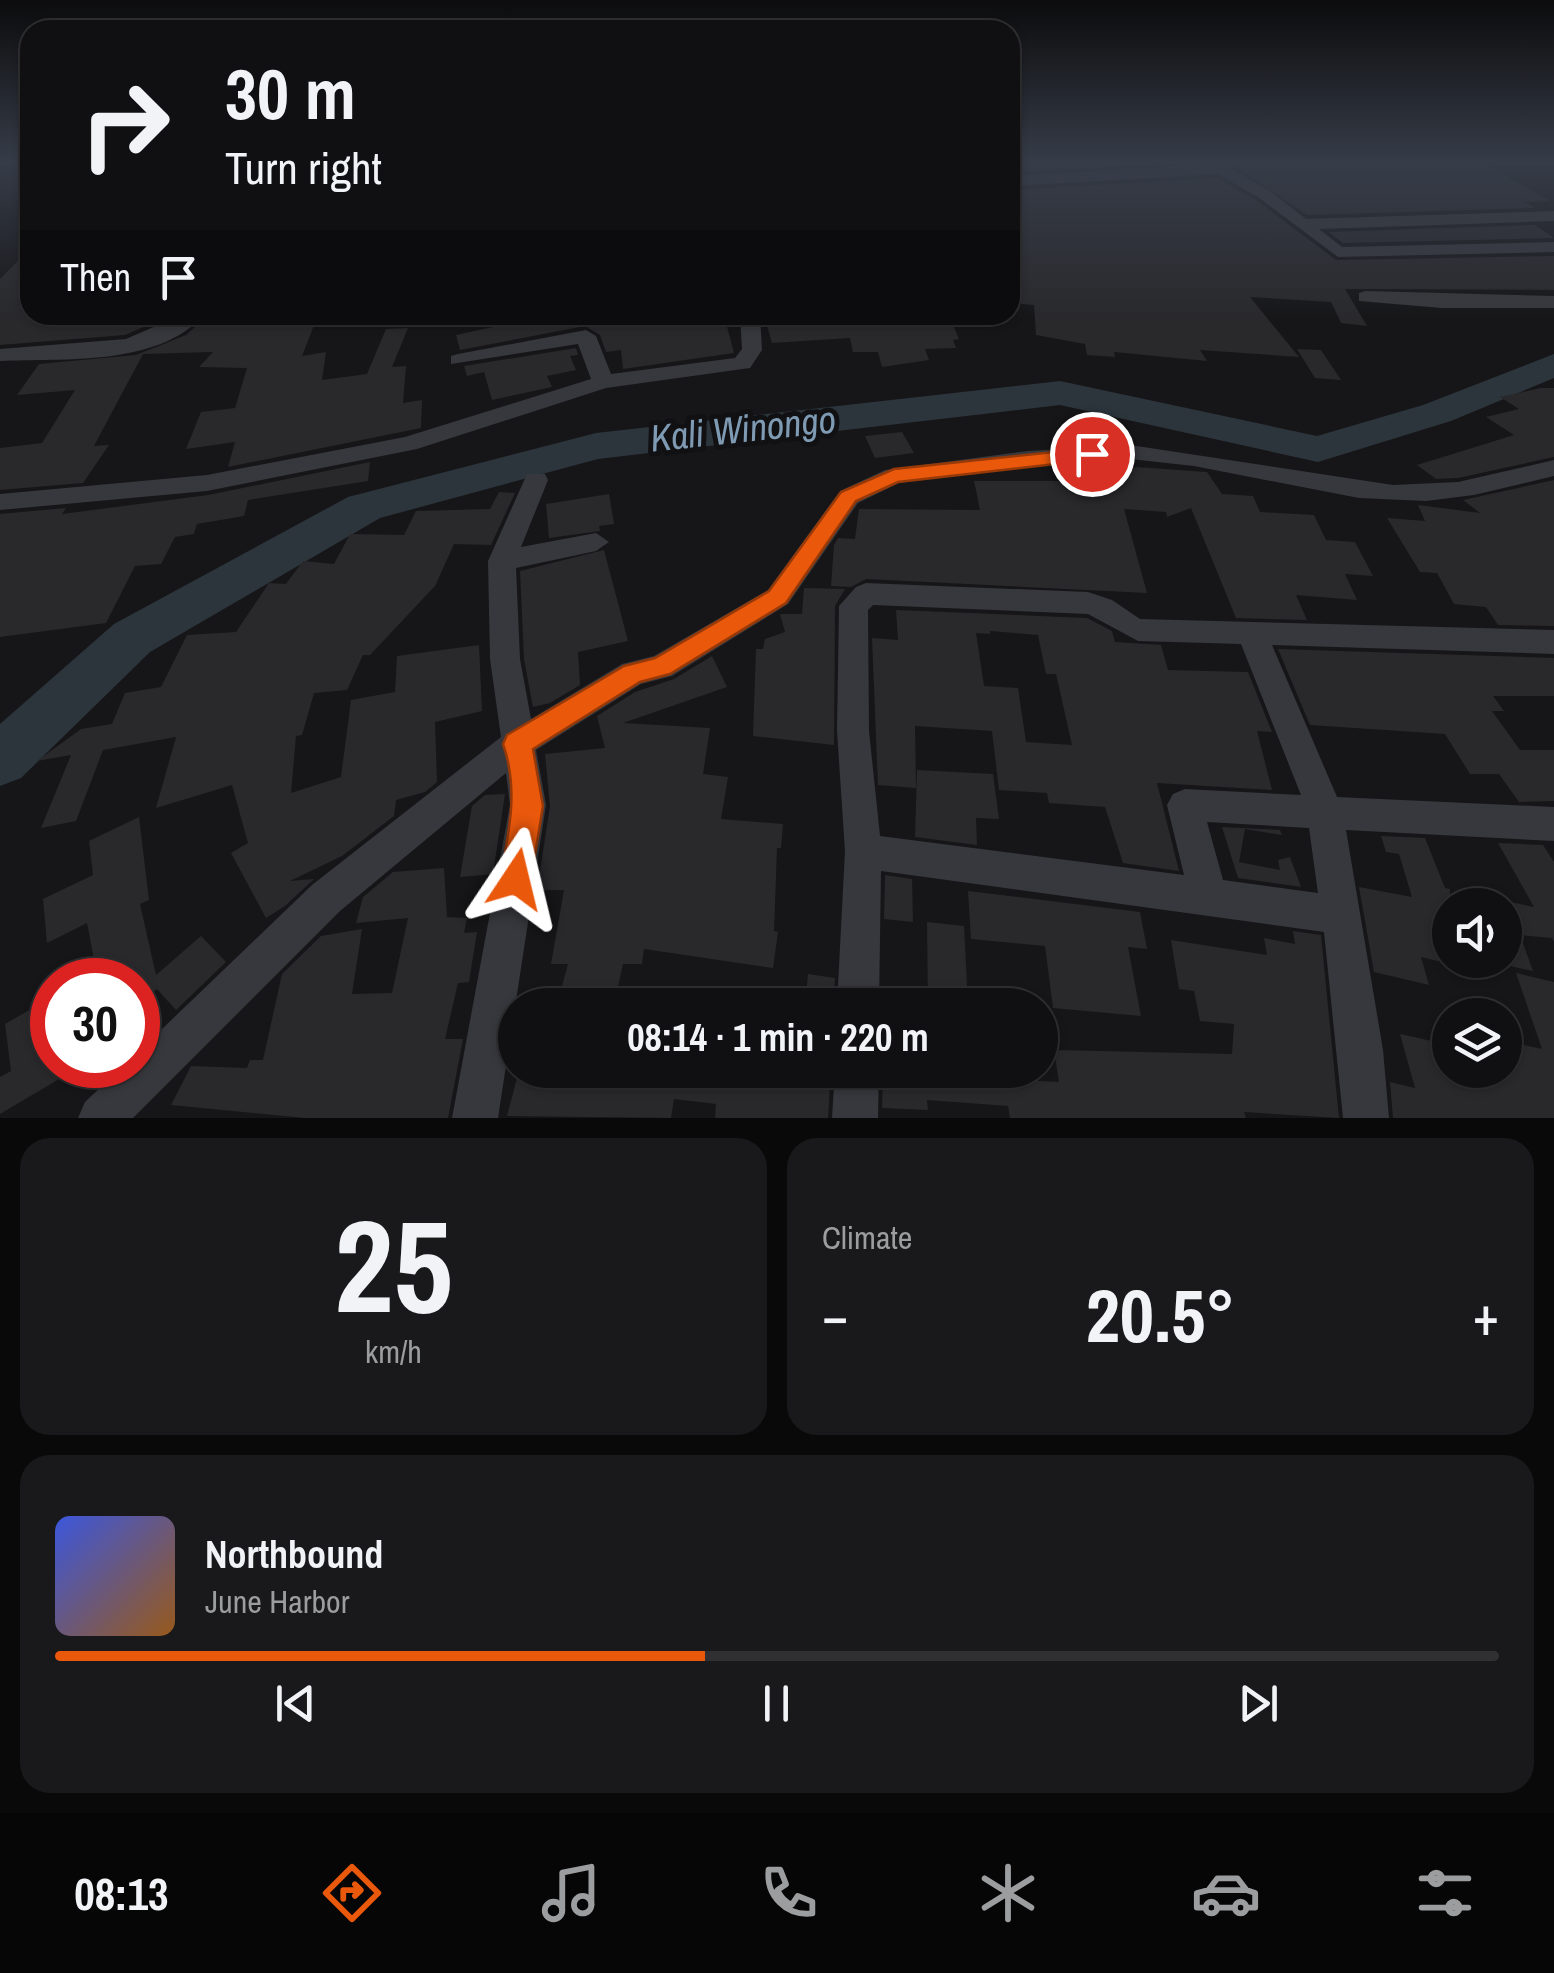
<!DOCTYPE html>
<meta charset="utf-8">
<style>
:root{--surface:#101012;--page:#19191b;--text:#f1f3f6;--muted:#9c9d9f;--line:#303032;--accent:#ea580c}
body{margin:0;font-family:"Archivo Narrow",sans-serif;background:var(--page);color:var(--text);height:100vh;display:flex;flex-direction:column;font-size:38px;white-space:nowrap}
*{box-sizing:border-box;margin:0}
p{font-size:32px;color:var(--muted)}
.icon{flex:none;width:55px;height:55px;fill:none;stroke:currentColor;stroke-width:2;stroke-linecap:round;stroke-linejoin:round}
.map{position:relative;height:1118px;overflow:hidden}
.drawer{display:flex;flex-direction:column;gap:20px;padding:20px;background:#09090a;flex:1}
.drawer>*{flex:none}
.hud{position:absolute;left:20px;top:20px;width:1000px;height:305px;border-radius:30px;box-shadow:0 2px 8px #0004,0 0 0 2px var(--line);background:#101012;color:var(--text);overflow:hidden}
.fabs{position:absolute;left:1432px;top:888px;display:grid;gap:20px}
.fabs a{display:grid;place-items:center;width:90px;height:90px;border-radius:50%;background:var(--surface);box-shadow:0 2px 8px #0004,0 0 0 2px var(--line);font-size:50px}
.speed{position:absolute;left:30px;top:958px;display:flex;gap:20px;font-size:50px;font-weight:700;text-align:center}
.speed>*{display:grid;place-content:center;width:130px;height:130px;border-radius:50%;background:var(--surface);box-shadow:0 2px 8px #0004,0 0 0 2px var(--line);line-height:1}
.speed .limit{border:15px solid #d22;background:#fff;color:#111}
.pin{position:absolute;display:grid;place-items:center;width:85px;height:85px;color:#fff;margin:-42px;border:5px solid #fff;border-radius:50%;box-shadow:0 2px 10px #0007}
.me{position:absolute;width:110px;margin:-55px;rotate:10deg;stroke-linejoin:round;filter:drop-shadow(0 0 8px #0008)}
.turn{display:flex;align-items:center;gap:35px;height:210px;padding:0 40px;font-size:45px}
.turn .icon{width:130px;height:130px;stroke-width:2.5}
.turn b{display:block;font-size:70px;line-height:85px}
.then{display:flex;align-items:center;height:95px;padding:0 40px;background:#0003;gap:20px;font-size:38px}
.big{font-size:75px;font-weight:800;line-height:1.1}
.drawer .tile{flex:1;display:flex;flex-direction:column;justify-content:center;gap:15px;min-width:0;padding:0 35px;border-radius:30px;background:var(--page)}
.drawer .dial{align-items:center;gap:0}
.dial b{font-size:130px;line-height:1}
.song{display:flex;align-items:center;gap:30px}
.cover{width:120px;height:120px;border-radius:15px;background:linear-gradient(135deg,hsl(230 70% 55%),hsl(30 70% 35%))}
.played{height:10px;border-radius:5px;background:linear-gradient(90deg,var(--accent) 45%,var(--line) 45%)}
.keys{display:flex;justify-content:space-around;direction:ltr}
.heat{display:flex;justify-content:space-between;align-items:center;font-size:55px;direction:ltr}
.drawer .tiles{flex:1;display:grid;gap:20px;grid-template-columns:1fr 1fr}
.tile:last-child{grid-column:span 2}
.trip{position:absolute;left:498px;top:988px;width:560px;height:100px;border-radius:50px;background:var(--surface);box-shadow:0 2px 8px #0004,0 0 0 2px var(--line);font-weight:800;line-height:100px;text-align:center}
.dock{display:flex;height:160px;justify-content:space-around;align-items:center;background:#060607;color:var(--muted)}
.dock .icon{width:70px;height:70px}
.dock .on{color:var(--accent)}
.dock b{font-size:45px;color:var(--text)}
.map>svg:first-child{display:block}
</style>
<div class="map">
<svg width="1554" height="1118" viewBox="0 0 1554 1118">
<rect width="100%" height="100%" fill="#161618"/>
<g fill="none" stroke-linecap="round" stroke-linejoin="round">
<path fill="#2c353c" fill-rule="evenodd" d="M 1554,354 L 1554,378 L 1451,421 L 1318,462 L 1060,405 L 598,459 L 380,518 L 150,652 L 21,778 L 0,786 L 0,724 L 114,624 L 348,497 L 596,433 L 1060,381 L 1317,436 L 1423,405 Z"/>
</g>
<path fill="#29292c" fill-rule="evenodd" d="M 1022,162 L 1189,162 L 1015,172 L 1012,169 L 1027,168 Z
M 1228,162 L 1485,164 L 1550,201 L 1525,202 L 1535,208 L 1307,215 Z
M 1217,178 L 1256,200 L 1336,260 L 1554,256 L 1554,290 L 1345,289 L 1367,326 L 1341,323 L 1331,302 L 1250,297 L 1299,357 L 1200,350 L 1207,361 L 1114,352 L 1115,357 L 1087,355 L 1085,344 L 1036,335 L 1034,305 L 1010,303 L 1010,190 Z
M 1535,225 L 1554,238 L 1343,243 L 1329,232 Z
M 30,249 L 30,315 L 172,315 L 125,335 L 0,345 L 0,279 Z
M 208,315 L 318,315 L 302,356 L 326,352 L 322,380 L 367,374 L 386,329 L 408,328 L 392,367 L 406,366 L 403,403 L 422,400 L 421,428 L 228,467 L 235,442 L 186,449 L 201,412 L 235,408 L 247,368 L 199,367 L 213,352 L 143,354 L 94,446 L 109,445 L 83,483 L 0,490 L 0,448 L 42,443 L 75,390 L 17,395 L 39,364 L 136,355 L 186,335 Z
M 547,315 L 724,315 L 734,353 L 623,369 L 621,350 L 606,352 L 600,335 L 585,326 L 460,350 L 456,335 Z
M 764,315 L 949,315 L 959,339 L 953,340 L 956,348 L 925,349 L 929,360 L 882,367 L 878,352 L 853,352 L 850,338 L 772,343 Z
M 576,348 L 578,355 L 570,356 L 576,370 L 547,376 L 552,387 L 492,400 L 484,372 L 467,376 L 464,366 Z
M 1297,349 L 1321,350 L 1341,380 L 1315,378 Z
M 1541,388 L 1554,388 L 1554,457 L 1458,478 L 1436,479 L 1417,465 L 1514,435 L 1486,417 L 1519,409 L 1500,397 Z
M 902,432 L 914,453 L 875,458 L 865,436 Z
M 370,462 L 368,481 L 248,500 L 244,516 L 197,524 L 194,534 L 175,537 L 161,564 L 135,566 L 106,623 L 0,637 L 0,514 L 66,508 L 62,514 L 208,495 Z
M 1093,464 L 1207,472 L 1222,494 L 1253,496 L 1260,512 L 1314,515 L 1326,540 L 1355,542 L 1373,576 L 1345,574 L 1357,600 L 1296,595 L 1307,620 L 1236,618 L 1191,508 L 1167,517 L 1166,512 L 1124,509 L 1147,593 L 866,579 L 851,587 L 831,586 L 834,545 L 838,538 L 855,539 L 859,509 L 980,510 L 974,481 L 1059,481 L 1056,467 Z
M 1554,480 L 1554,626 L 1498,625 L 1486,607 L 1454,604 L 1437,573 L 1420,572 L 1387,518 L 1425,521 L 1418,505 L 1480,513 L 1463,500 Z
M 499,492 L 515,493 L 491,545 L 454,544 L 435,586 L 370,655 L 363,655 L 347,690 L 314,693 L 302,735 L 296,736 L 291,793 L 341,777 L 351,700 L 395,692 L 397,656 L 479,645 L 482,711 L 435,722 L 437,782 L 425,792 L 396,800 L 394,816 L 342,856 L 290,881 L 314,879 L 285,906 L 266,918 L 231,853 L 248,843 L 232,785 L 156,808 L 176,737 L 103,750 L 76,821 L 41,828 L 71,755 L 37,761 L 81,729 L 112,724 L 125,693 L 161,687 L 187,635 L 236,632 L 269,583 L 286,584 L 303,561 L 334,564 L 350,534 L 404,535 L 416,511 L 490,509 Z
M 609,494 L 614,524 L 599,526 L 600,531 L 549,538 L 546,504 Z
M 604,550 L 628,641 L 578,652 L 580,685 L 550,703 L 533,707 L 524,659 L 520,571 Z
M 804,588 L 845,589 L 835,606 L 834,745 L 753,736 L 756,649 L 763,649 L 765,639 L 785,632 L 780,614 L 802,614 Z
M 896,610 L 1087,618 L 1112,631 L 1115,642 L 1161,645 L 1168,670 L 1248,672 L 1272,732 L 1257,731 L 1272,790 L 1157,783 L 1179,871 L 1123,863 L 1105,807 L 1049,803 L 1047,793 L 999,790 L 992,731 L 915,726 L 916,788 L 878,785 L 872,638 L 898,640 ZM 990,631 L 1038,635 L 1046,674 L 1056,674 L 1072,745 L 1026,742 L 1018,688 L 984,686 L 976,633 L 990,634 Z
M 1278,649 L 1554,658 L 1554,696 L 1493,696 L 1504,711 L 1492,711 L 1520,750 L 1554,750 L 1554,801 L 1519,802 L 1499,774 L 1470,774 L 1445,734 L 1310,725 Z
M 712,656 L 727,687 L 623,723 L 710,728 L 703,774 L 728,777 L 721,819 L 783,824 L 781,848 L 777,848 L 774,931 L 778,932 L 773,968 L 644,949 L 642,964 L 623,964 L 614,1005 L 558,1001 L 568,964 L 551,964 L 564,890 L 537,890 L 550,806 L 545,754 L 605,748 L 597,716 L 635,692 L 674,679 Z
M 917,770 L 993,774 L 999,819 L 976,818 L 977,845 L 915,837 Z
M 505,794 L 493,874 L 460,877 L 472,806 L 485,795 Z
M 139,817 L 149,900 L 140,904 L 156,975 L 201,936 L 226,962 L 176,1010 L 157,989 L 138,1004 L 138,980 L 98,980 L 87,923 L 47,943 L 43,899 L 93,875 L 89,841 Z
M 1222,827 L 1280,830 L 1282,835 L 1245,829 L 1239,862 L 1280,870 L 1278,860 L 1290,857 L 1301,887 L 1238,878 Z
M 1381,836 L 1425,838 L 1445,888 L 1450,889 L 1450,964 L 1421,957 L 1429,985 L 1374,972 L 1359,887 L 1412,897 L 1399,854 L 1386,852 Z
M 1498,843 L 1543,845 L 1554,862 L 1554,942 L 1552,938 L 1520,935 L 1533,971 L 1505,965 L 1505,901 L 1534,907 Z
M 444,868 L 447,917 L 467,918 L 464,933 L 477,932 L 469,982 L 458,983 L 445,1039 L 463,1039 L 448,1118 L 305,1118 L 171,1105 L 191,1066 L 247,1068 L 250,1060 L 263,1060 L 282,974 L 321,936 L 362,929 L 352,994 L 392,993 L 408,918 L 356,923 L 363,897 L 393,872 Z
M 885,875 L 912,879 L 913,922 L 884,919 Z
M 968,891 L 1140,912 L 1147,949 L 1128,947 L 1141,1016 L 1053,1008 L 1045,946 L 971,939 Z
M 927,922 L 964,926 L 968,1005 L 928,1005 Z
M 1293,931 L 1321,935 L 1339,1118 L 1244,1112 L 1246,1118 L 1010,1118 L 1008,1106 L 927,1100 L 928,1110 L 882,1108 L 883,1070 L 1002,1070 L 1003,1079 L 1059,1082 L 1054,1050 L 1232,1054 L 1234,1024 L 1200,1021 L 1194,991 L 1179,989 L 1171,940 L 1267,955 L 1264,938 L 1295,944 Z
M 1516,973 L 1554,982 L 1554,1118 L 1393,1118 L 1390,1082 L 1415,1088 L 1400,1034 L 1450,1045 L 1450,1070 L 1505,1070 L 1505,1041 L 1542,1049 Z
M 808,974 L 835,978 L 833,1005 L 805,1005 Z
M 52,997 L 52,1065 L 83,1065 L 0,1114 L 0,1077 L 11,1071 L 5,1024 Z
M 519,1070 L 831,1070 L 828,1118 L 715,1118 L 716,1104 L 674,1099 L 671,1118 L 507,1116 Z"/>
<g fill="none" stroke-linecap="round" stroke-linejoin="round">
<path fill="#37383d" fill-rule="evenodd" d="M 1202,162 L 1220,162 L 1270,191 L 1306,219 L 1554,211 L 1554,221 L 1319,229 L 1342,247 L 1554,242 L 1554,252 L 1338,257 L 1258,197 L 1218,174 L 1010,186 L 1010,176 L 1204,165 Z
M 1366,291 L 1554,296 L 1554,308 L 1442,308 L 1359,301 L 1359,293 Z
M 181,315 L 204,315 C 157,367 63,358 0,361 L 0,349 L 126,339 Z
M 740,315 L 760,315 L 762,350 L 750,368 L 606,388 L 417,449 L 207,491 L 0,510 L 0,494 L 207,475 L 405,437 L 591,379 L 578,344 L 451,364 L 451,356 L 458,354 L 586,330 L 596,336 L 611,374 L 735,358 L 742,349 Z
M 1130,445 L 1393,485 L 1458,482 L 1554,460 L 1554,476 L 1474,495 L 1426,501 L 1359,498 L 1194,466 L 1130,459 L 1063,462 L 899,483 L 858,503 L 788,604 L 672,676 L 641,684 L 536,750 L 546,805 L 498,1118 L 452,1118 L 510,805 L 506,773 L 340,911 L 133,1118 L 78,1118 L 85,1102 L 124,1065 L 138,1065 L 138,1052 L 312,885 L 501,737 L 490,659 L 488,561 L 527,474 L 545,474 L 548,480 L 521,547 L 596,533 L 609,542 L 596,551 L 516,568 L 520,659 L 531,719 L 622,664 L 654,656 L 768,590 L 840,491 L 885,470 L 1028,451 Z
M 866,583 L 1088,592 L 1112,600 L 1140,619 L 1554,630 L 1554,654 L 1272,645 L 1337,797 L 1554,807 L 1554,841 L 1346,830 L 1383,1050 L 1389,1118 L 1343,1118 L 1324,932 L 881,871 L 879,1005 L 837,1005 L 845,851 L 837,731 L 839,606 L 856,587 ZM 873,605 L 1088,614 L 1138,641 L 1241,644 L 1301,795 L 1185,789 L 1173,794 L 1167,805 L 1184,875 L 880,836 L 869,731 L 868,610 ZM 1207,822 L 1309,828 L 1318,893 L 1223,880 Z
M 835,1070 L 879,1070 L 878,1118 L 832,1118 Z"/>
</g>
<linearGradient id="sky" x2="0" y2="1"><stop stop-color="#0c0c0d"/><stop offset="0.51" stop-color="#363c48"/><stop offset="1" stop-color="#363c48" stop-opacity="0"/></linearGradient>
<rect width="1554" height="319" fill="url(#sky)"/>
<path fill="#ea580c" stroke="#983908" stroke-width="2.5" d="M 1092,448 L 1099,450 L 1099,459 L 898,482 L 856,501 L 786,603 L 670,674 L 640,682 L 533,749 L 543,806 L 531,879 L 527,890 L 516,894 L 505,890 L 500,879 C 509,832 519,790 503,744 L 507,735 L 624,666 L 655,658 L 769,591 L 841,492 L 894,469 Z"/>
<g text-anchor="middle" stroke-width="10" stroke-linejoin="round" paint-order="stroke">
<g font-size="38" font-style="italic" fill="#7f9bb3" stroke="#111113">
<text transform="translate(743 429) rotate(-6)" y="13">Kali Winongo</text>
</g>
</g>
</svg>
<div class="fabs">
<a><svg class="icon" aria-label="sound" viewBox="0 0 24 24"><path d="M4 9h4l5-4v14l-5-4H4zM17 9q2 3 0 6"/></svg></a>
<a><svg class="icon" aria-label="layers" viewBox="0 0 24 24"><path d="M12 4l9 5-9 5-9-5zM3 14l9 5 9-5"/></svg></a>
</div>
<div class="speed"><div class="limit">30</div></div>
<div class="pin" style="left:1092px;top:454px;background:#d93025"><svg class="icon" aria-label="arrive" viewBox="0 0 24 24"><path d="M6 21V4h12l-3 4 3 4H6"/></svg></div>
<svg class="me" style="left:516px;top:879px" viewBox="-20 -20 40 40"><path d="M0-17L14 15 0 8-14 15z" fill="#ea580c" stroke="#fff" stroke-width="4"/></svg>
<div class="trip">08:14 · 1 min · 220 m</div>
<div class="hud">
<div class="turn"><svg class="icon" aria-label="right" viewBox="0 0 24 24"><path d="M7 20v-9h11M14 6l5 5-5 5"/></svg><div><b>30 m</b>Turn right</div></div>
<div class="then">Then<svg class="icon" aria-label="arrive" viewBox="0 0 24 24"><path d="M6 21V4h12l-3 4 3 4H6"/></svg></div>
</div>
</div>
<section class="drawer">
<div class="tiles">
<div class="tile dial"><b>25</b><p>km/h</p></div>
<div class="tile"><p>Climate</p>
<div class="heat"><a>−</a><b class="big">20.5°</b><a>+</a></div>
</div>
<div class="tile">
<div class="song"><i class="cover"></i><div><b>Northbound</b><p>June Harbor</p></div></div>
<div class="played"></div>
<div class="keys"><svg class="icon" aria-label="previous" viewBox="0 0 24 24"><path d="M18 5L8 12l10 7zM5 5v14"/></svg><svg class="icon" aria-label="pause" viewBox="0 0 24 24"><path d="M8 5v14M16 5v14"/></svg><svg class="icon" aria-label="next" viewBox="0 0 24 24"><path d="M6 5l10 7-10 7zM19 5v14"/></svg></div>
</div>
</div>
</section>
<nav class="dock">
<b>08:13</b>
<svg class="icon on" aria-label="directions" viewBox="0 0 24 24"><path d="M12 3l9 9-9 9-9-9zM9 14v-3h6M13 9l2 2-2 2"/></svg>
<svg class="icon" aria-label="music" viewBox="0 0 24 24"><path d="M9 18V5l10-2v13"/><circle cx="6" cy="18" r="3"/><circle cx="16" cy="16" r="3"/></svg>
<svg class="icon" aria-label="phone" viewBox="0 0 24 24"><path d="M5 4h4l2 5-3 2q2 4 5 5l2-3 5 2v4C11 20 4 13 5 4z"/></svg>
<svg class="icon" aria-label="climate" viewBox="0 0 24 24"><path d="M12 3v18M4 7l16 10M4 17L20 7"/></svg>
<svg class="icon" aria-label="car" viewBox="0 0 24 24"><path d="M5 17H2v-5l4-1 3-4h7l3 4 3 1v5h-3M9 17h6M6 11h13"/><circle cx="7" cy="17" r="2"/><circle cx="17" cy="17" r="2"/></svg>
<svg class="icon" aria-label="filters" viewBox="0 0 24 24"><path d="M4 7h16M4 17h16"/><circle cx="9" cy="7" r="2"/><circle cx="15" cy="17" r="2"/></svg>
</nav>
